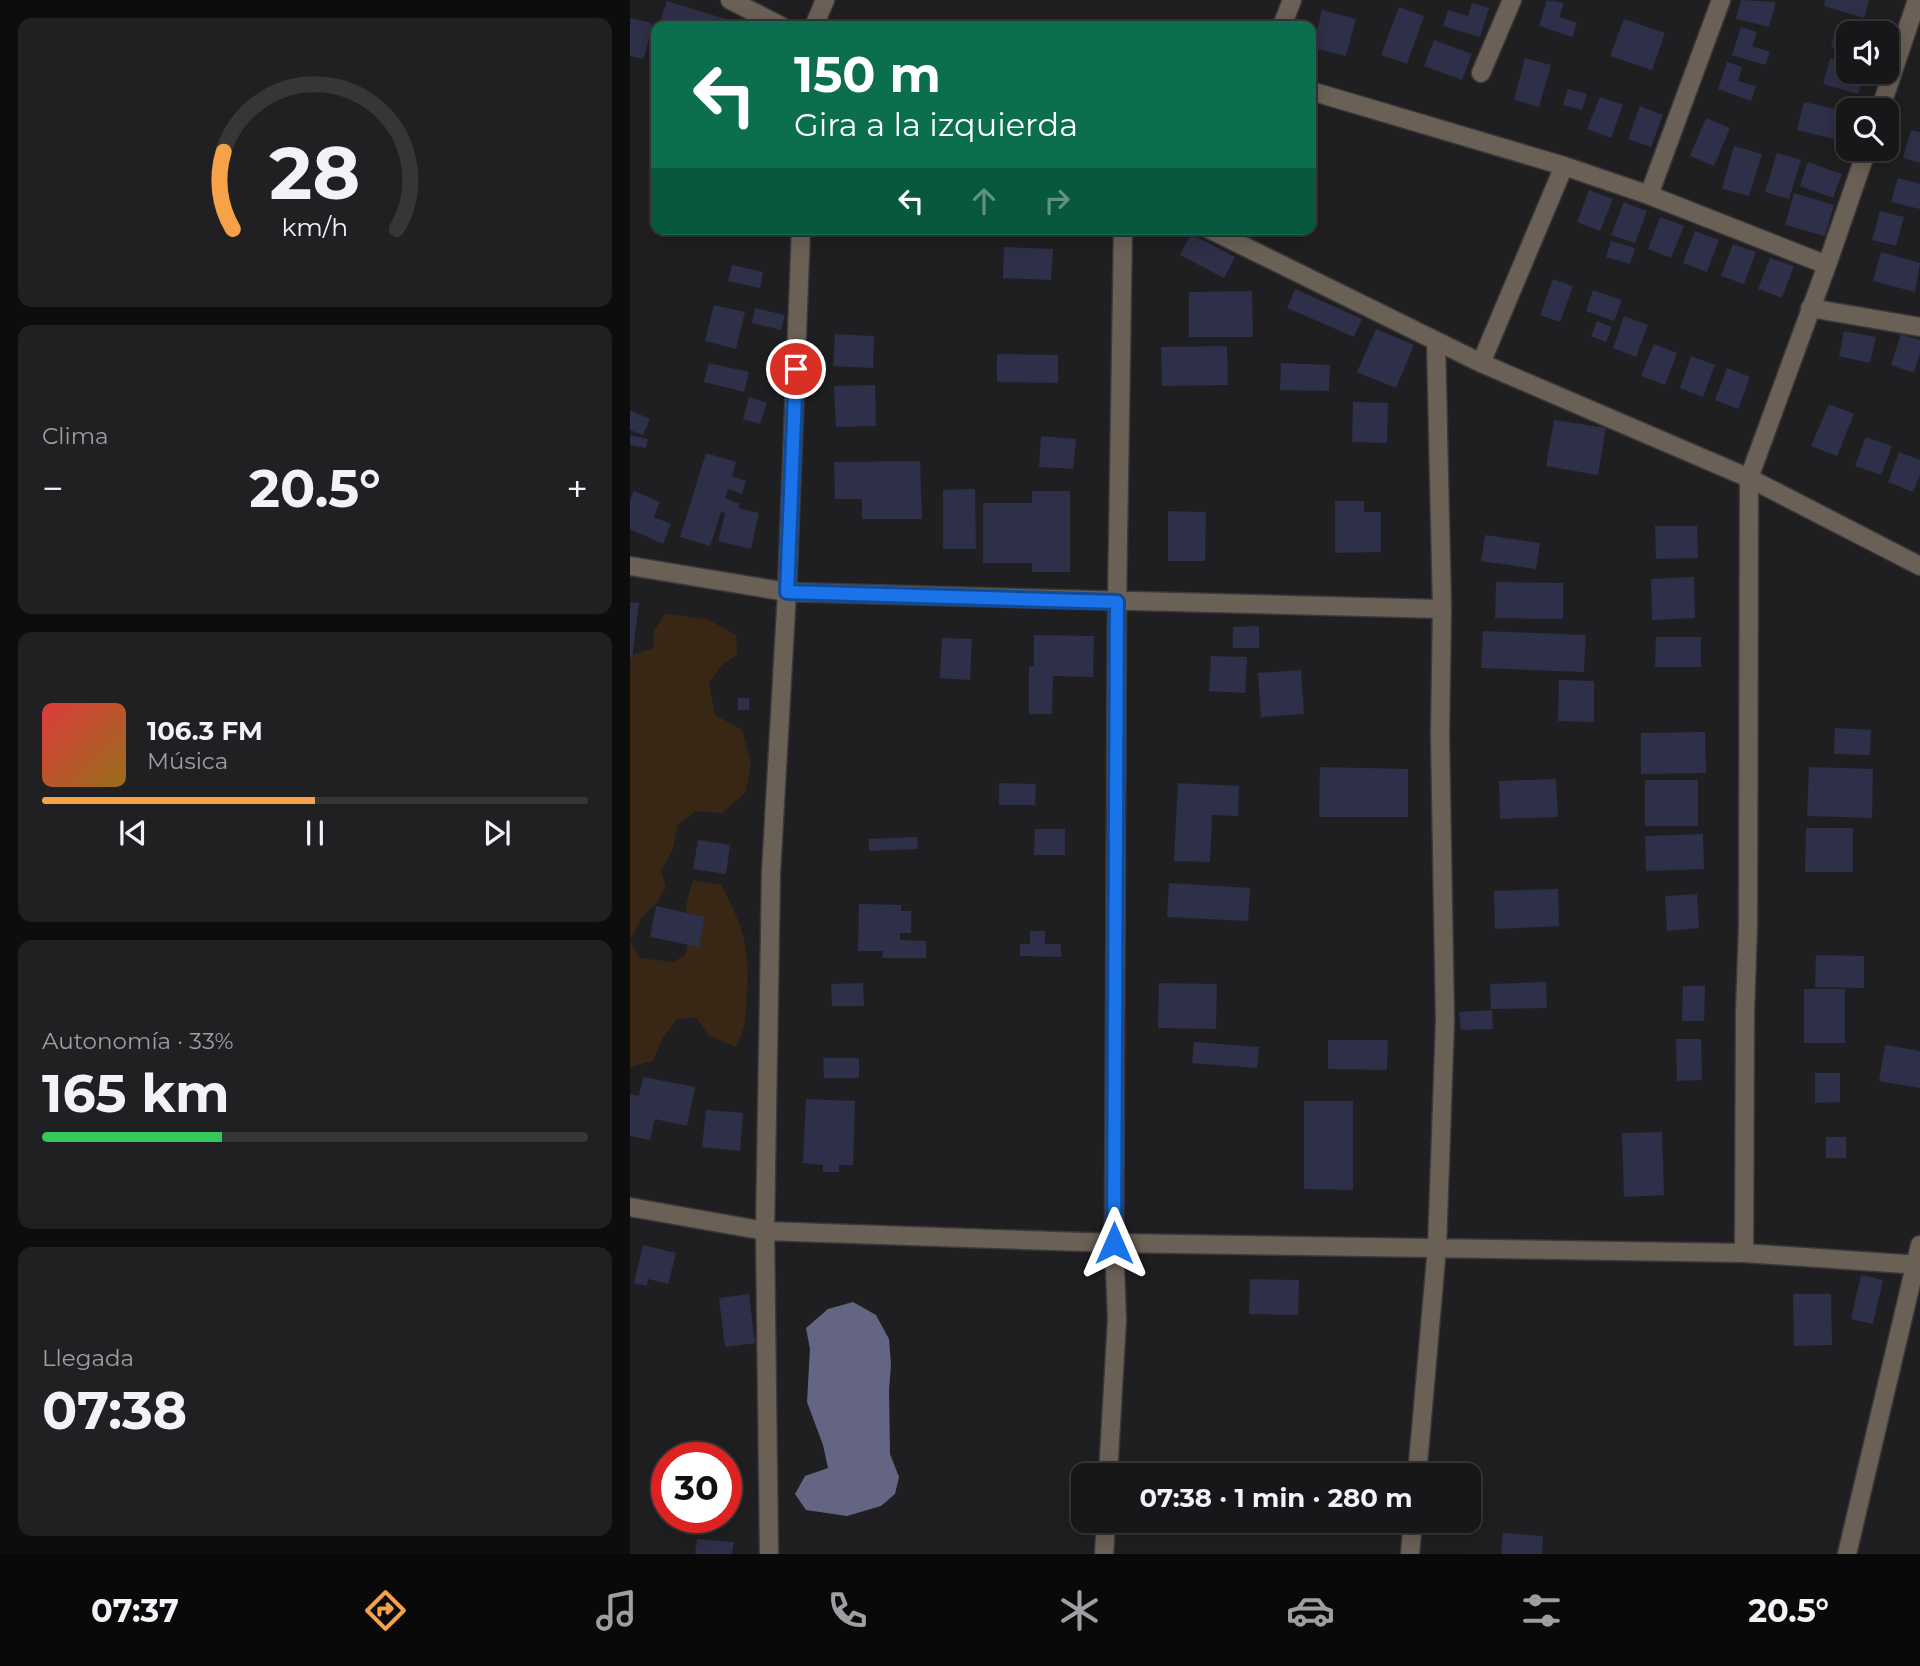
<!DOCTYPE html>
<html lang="es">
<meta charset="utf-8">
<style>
:root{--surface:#171719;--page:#202022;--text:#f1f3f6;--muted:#9e9fa2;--line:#363638;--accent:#f7a149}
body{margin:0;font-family:Montserrat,sans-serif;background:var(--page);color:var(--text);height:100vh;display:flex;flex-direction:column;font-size:26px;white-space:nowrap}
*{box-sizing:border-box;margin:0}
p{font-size:23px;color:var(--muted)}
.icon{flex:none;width:38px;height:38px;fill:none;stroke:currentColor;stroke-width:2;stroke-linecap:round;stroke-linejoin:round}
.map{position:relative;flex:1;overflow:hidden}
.side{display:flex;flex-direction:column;gap:18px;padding:18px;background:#0d0d0e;width:630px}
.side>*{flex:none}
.guide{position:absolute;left:21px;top:21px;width:665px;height:214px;border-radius:14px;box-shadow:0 4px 18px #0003,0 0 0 2px var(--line);background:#0b6e4f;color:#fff;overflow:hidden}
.tools{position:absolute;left:1206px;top:21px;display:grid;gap:14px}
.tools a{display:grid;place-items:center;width:63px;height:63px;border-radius:14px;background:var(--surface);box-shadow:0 4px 18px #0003,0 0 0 2px var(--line);font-size:35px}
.speed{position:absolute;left:21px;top:1442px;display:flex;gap:14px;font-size:35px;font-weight:700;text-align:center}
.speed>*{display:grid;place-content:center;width:91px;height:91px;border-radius:50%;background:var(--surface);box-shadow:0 4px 18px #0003,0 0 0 2px var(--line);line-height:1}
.speed .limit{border:10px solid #d22;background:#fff;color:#111}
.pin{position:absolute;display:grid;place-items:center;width:60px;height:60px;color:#fff;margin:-30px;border:4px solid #fff;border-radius:50%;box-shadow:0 2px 7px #0007}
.me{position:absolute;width:77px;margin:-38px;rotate:0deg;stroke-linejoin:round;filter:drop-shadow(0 0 5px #0008)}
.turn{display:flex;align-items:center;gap:24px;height:147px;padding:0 28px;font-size:32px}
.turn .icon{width:91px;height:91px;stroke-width:2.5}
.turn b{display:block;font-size:49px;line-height:60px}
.lanes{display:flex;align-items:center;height:66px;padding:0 28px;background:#0003;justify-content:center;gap:35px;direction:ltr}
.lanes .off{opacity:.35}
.big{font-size:52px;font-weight:700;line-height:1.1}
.side .tile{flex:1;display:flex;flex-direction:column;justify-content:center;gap:10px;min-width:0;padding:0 24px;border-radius:14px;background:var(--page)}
.side .dial{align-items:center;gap:0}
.dial svg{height:182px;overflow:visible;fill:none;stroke:var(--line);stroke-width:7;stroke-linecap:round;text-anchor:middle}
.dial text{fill:var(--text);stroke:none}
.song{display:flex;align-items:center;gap:21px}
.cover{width:84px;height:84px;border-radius:10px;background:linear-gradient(135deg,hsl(0 70% 55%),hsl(40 70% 35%))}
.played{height:7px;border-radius:4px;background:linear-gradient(90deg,var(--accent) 50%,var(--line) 50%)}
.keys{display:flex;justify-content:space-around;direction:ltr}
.heat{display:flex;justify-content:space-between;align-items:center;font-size:38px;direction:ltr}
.charge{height:10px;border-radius:5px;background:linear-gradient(90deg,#34c759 33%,var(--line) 0)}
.trip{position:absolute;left:441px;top:1463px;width:410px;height:70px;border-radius:14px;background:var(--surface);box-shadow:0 4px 18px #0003,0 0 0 2px var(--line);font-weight:700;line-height:70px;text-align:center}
.dock{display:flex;height:112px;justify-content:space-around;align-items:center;background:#09090a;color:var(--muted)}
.dock .icon{width:49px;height:49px}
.dock .on{color:var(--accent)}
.dock b{font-size:32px;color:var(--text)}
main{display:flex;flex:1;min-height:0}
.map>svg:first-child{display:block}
</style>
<main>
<section class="side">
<div class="tile dial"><svg viewBox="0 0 100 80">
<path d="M14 69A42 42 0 1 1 86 69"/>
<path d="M14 69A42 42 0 0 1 10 35" stroke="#f7a149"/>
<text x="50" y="56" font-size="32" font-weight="700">28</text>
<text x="50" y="72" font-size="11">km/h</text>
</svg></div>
<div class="tile"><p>Clima</p>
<div class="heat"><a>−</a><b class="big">20.5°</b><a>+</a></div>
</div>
<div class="tile">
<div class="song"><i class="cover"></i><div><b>106.3 FM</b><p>Música</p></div></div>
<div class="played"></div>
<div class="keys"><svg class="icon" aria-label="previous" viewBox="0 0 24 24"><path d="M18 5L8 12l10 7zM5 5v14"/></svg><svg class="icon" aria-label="pause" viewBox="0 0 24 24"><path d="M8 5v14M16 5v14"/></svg><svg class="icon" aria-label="next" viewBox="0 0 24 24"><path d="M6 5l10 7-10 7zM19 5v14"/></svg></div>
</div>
<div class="tile"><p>Autonomía · 33%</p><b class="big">165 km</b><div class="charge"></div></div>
<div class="tile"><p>Llegada</p><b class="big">07:38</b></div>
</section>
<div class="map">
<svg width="1290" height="1554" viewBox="0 0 1290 1554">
<rect width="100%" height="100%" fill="#1f1f21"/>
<path fill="#392716" d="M 35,614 L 77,619 L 106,635 L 107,654 L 91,666 L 79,683 L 85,715 L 112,730 L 121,764 L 115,793 L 92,813 L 66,811 L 48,824 L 42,851 L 31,871 L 36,886 L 27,903 L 11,918 L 0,941 L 0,656 L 23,648 L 24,631 Z
M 63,880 L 91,885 C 113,926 120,947 117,994 C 116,1017 116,1027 106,1047 L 78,1035 L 67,1018 L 47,1019 L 32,1039 L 23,1061 L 0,1067 L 0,941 L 10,958 L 43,962 L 56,955 L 59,934 L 56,906 Z"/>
<path fill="#646582" d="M 223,1302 L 246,1315 L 259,1339 L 261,1365 L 259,1390 L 260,1454 L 269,1477 L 265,1494 L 251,1506 L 217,1516 L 176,1510 L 165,1494 L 175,1476 L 198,1468 L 193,1445 L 177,1402 L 180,1349 L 176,1328 L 198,1309 Z"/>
<path fill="#2e2f48" d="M 917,0 L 934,3 L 929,17 L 947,23 L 942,37 L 909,26 Z
M 1111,0 L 1146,2 L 1139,27 L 1106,19 Z
M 1195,0 L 1239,0 L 1234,18 L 1194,6 Z
M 37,1 L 112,24 L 111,26 L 50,26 L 31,19 Z
M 842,3 L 859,8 L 850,37 L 813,26 L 818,10 L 838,16 Z
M 769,7 L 794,16 L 777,64 L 751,55 Z
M 692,10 L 726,19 L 716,56 L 683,48 Z
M 0,18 L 22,23 L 14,59 L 0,56 Z
M 994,19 L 1035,33 L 1022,70 L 980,56 Z
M 1111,27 L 1127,32 L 1122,46 L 1140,52 L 1135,65 L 1102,55 Z
M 1204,35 L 1218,39 L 1218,52 L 1201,47 Z
M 804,40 L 842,54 L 832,80 L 794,66 Z
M 895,58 L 921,65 L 909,107 L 884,100 Z
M 1200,58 L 1218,64 L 1218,72 L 1235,72 L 1228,94 L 1193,84 Z
M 1097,62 L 1112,67 L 1108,81 L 1126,86 L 1121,101 L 1088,89 Z
M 938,89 L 957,94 L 952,110 L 933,105 Z
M 970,97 L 993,105 L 981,138 L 957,129 Z
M 1174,102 L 1218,112 L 1216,142 L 1167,130 Z
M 1010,106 L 1033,115 L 1021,147 L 998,139 Z
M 1076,118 L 1100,128 L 1084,166 L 1060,156 Z
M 1281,130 L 1290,132 L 1290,163 L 1273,158 Z
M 1104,146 L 1132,154 L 1119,196 L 1092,189 Z
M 1147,153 L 1171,160 L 1159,199 L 1135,192 Z
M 1178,162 L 1212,174 L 1203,198 L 1170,186 Z
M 1268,178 L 1290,184 L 1290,209 L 1261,202 Z
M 959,190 L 983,199 L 970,231 L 947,222 Z
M 1164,193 L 1204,205 L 1195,236 L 1155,225 Z
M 994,202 L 1017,211 L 1005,243 L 981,235 Z
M 1250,211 L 1274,217 L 1266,246 L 1242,240 Z
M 1030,217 L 1054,226 L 1041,258 L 1018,249 Z
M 1065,231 L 1089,240 L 1077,272 L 1053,263 Z
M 561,234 L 605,257 L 594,278 L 550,255 Z
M 981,241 L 1005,248 L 1000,264 L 976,257 Z
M 1103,244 L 1126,252 L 1114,284 L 1091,276 Z
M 374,247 L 423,249 L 421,280 L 373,278 Z
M 1251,252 L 1290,263 L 1285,292 L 1243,281 Z
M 1140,258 L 1164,266 L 1152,298 L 1128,289 Z
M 102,265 L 133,272 L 130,288 L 98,281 Z
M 923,279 L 943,286 L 930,322 L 910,315 Z
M 665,289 L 732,319 L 724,337 L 657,308 Z
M 963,290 L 992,300 L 984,321 L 956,311 Z
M 622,291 L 623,337 L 559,337 L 559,292 Z
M 84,305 L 115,312 L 106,349 L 75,341 Z
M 125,308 L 155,315 L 151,330 L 122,323 Z
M 994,316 L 1018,325 L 1006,357 L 983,348 Z
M 967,321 L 982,327 L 976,342 L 961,336 Z
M 746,329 L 784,345 L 766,388 L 727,372 Z
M 1214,331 L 1246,337 L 1240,363 L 1209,356 Z
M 205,334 L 244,336 L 243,368 L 203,366 Z
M 1271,334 L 1290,340 L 1290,353 L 1284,373 L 1261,365 Z
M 1024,344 L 1047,353 L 1035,385 L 1011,376 Z
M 597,346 L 598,385 L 532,386 L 531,347 Z
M 367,354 L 428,355 L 428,383 L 367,382 Z
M 1061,356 L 1085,365 L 1073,397 L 1050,388 Z
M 79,363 L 119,372 L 114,392 L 74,382 Z
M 651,363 L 700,365 L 699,391 L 650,390 Z
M 1097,368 L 1120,377 L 1108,409 L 1085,400 Z
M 245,385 L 246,426 L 206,427 L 204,386 Z
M 119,397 L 137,403 L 130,424 L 113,419 Z
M 723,402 L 758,403 L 757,443 L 722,442 Z
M 1199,404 L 1224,414 L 1207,456 L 1181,446 Z
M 0,410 L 20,419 L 13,435 L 0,430 Z
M 924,420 L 976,428 L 968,475 L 916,466 Z
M 0,435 L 18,439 L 16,448 L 0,445 Z
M 411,436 L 446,439 L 443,469 L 409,467 Z
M 1236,437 L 1262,446 L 1251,475 L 1225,466 Z
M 1269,452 L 1290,460 L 1290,475 L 1283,492 L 1258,482 Z
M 76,453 L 106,462 L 102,476 L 116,481 L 112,494 L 98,489 L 95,498 L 110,504 L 108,508 L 129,513 L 121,549 L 88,541 L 95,513 L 91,512 L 80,546 L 50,537 Z
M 290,461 L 292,519 L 232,519 L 232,499 L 205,499 L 204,462 Z
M 345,489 L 346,549 L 313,549 L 313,490 Z
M 4,491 L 30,502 L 24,517 L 41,524 L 33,544 L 0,529 L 0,500 Z
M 402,491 L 440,491 L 440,572 L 402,572 L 402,563 L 353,563 L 353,503 L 402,503 Z
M 705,501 L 734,501 L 734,512 L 751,512 L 751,552 L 705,553 Z
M 538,511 L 576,512 L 575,561 L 538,561 Z
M 1025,526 L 1067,526 L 1068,558 L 1026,559 Z
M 855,535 L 910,543 L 906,569 L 851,561 Z
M 1064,577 L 1065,618 L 1022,620 L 1021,579 Z
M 866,582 L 933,583 L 933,619 L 865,618 Z
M 0,602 L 9,603 L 2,658 L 0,658 Z
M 629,626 L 629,648 L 603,648 L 603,627 Z
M 853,631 L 956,635 L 954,672 L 851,668 Z
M 404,635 L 464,636 L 463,677 L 423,676 L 422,714 L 399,714 L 399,666 L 404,666 Z
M 1026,637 L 1071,637 L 1071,667 L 1025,667 Z
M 312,638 L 342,639 L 340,680 L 310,678 Z
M 581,656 L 617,657 L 615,693 L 579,691 Z
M 671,670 L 674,714 L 631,717 L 628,673 Z
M 929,680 L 964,681 L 964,722 L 928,721 Z
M 108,698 L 119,698 L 119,710 L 108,710 Z
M 1205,728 L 1241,730 L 1240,755 L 1204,754 Z
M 1075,732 L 1076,773 L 1011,774 L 1011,733 Z
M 690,767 L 778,769 L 778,817 L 689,817 Z
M 1179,767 L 1243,769 L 1242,818 L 1177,816 Z
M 926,779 L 928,817 L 870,819 L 869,781 Z
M 1015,780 L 1068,780 L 1068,826 L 1015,826 Z
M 369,783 L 406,784 L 405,805 L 369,805 Z
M 548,783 L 609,786 L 608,816 L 582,815 L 580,862 L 544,861 Z
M 1176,828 L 1223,828 L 1223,872 L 1175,872 Z
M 405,829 L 435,829 L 435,855 L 404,855 Z
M 1073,834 L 1074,869 L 1016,871 L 1015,836 Z
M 287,837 L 288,849 L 239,851 L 239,839 Z
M 68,840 L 100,845 L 96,874 L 63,869 Z
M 539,883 L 620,888 L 618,921 L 537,917 Z
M 928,889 L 929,926 L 865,929 L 864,891 Z
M 1067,894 L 1069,928 L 1037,931 L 1035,896 Z
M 229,904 L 271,905 L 271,911 L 281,911 L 281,933 L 270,933 L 270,940 L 296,941 L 296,958 L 252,958 L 253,951 L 228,951 Z
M 26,906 L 75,917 L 69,947 L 20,937 Z
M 400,931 L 415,931 L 415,944 L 431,944 L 431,957 L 390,956 L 390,944 L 400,944 Z
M 1186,955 L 1234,956 L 1234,988 L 1185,987 Z
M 916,982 L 917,1008 L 861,1009 L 860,984 Z
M 233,983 L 234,1006 L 202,1006 L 201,984 Z
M 529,983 L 587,984 L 586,1029 L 528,1028 Z
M 1053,986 L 1075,986 L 1074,1021 L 1052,1021 Z
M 1174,989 L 1215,989 L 1215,1043 L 1174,1043 Z
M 862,1010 L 863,1029 L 831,1030 L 829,1012 Z
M 1046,1039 L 1071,1039 L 1072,1080 L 1047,1081 Z
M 698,1040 L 758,1040 L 757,1070 L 698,1069 Z
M 564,1042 L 629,1047 L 627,1068 L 562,1063 Z
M 1255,1045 L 1290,1051 L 1290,1088 L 1249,1081 Z
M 193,1058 L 229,1058 L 229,1078 L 194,1078 Z
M 1185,1073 L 1210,1073 L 1210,1102 L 1185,1103 Z
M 13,1077 L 65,1087 L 57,1126 L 25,1119 L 20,1140 L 0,1136 L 0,1094 L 9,1096 Z
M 176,1099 L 225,1101 L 223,1165 L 209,1165 L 209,1172 L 193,1172 L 193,1165 L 173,1163 Z
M 674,1101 L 723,1101 L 723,1190 L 674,1189 Z
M 76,1110 L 113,1113 L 110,1151 L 72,1147 Z
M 1032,1132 L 1034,1195 L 994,1197 L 992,1133 Z
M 1196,1137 L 1216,1137 L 1216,1158 L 1196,1158 Z
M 13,1245 L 46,1253 L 38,1284 L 18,1279 L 17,1286 L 4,1283 Z
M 1231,1275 L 1253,1280 L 1243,1324 L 1221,1319 Z
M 620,1279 L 669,1280 L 668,1315 L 619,1314 Z
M 119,1294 L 125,1343 L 95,1347 L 89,1298 Z
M 1163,1294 L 1201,1294 L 1202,1345 L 1164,1346 Z
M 873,1533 L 913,1536 L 912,1554 L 871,1554 Z
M 67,1539 L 104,1542 L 102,1554 L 65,1554 Z"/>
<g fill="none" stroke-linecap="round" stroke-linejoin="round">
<g stroke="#39393b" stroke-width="21">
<path id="minor" d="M 100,0 L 151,26
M 184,26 L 195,0
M 652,26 L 662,0
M 851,73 L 882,0
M 681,91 L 934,166 L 1019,195 L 1197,265
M 1250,110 L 1287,0
M 1019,195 L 1091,0
M 579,229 L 851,363 L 1119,478 L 1290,566
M 1180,308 L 1290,327
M 851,363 L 934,166
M 0,566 L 157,592 L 812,609
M 0,1207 L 135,1231 L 484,1243 L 1114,1253 L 1290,1265
M 1114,1253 L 1115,1012 L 1118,925 L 1119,478 L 1197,265 L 1237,149
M 478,1475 L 487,1319 L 484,1243 L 487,602 L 493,229
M 787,1475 L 807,1247 L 815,1021 L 810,735 L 812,609 L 806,341
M 139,1554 L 135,1231 L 141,873 L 157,592 L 171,229
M 474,1554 L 476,1521
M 780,1554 L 783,1521
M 1217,1554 L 1290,1245"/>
</g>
<use href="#minor" stroke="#6a6056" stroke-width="18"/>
</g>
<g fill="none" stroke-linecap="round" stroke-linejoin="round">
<g stroke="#114b97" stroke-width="18">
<path id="route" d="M 166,369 L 157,592 L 487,602 L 484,1243"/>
</g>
<use href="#route" stroke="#1a73e8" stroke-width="12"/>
</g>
</svg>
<div class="tools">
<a><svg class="icon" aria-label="sound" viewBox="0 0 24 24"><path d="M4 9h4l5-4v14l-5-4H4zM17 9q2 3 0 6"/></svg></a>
<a><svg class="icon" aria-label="search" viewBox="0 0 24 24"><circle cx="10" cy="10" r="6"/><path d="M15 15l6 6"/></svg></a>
</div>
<div class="speed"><div class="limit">30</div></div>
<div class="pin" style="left:166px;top:369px;background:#d93025"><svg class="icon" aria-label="arrive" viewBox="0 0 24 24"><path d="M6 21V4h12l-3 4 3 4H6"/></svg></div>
<svg class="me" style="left:484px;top:1243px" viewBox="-20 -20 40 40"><path d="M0-17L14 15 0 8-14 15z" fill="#1a73e8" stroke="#fff" stroke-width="4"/></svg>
<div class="trip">07:38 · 1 min · 280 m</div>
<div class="guide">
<div class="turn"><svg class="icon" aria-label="left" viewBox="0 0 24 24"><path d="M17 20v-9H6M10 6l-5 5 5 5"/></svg><div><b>150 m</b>Gira a la izquierda</div></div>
<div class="lanes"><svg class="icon" aria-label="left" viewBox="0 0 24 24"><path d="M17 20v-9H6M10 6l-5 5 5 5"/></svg><svg class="icon off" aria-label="ahead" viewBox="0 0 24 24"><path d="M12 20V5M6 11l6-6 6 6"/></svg><svg class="icon off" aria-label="right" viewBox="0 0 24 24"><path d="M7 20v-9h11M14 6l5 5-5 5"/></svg></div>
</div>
</div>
</main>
<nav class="dock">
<b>07:37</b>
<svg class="icon on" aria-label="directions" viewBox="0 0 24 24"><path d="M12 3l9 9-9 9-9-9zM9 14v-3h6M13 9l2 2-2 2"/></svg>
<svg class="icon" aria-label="music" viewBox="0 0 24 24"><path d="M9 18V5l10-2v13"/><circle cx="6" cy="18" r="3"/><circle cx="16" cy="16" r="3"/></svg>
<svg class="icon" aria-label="phone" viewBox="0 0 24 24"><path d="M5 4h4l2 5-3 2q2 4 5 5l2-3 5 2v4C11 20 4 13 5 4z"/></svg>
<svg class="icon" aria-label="climate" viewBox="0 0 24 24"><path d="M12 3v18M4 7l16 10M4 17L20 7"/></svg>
<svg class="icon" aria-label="car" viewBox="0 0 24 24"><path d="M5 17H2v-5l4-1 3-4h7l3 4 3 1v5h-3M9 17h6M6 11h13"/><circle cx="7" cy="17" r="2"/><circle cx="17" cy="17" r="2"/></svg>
<svg class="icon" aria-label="filters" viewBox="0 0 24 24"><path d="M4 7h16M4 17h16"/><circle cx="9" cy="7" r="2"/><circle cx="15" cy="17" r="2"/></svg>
<b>20.5°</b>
</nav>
